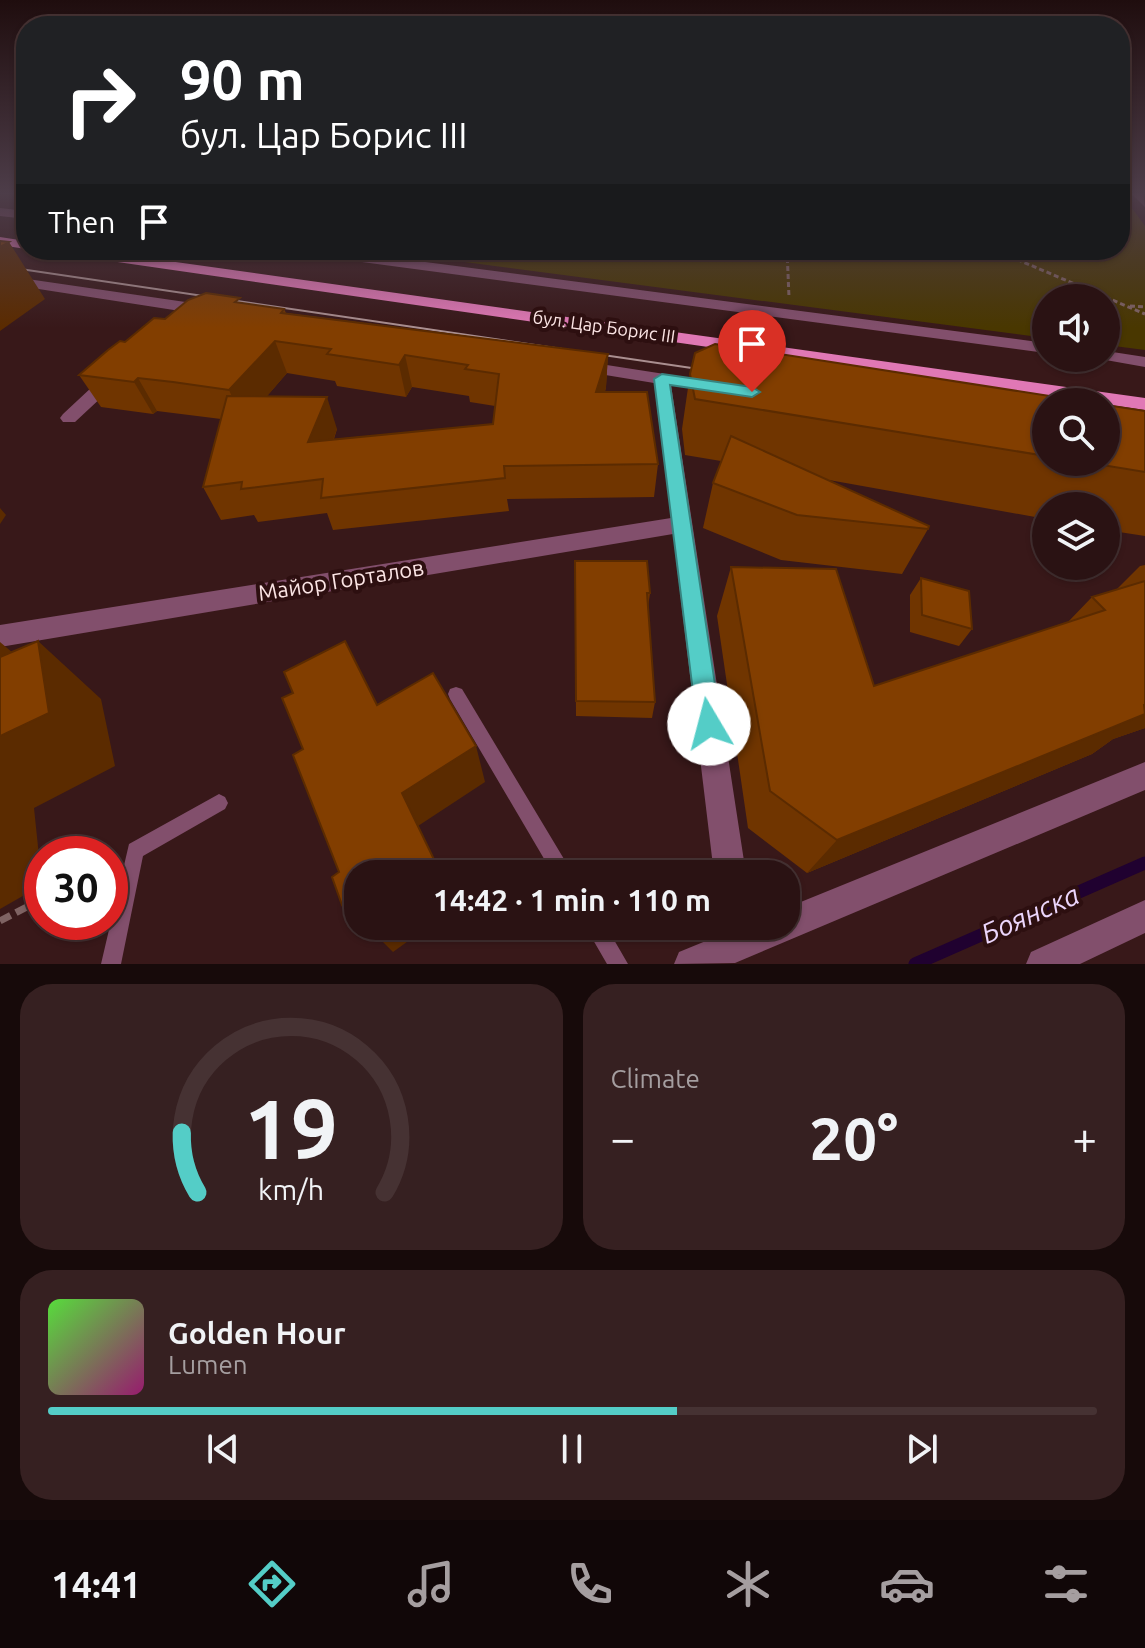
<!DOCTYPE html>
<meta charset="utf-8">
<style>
:root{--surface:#2a1213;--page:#362021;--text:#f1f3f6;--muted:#a59ea0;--line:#463233;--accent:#54cdc7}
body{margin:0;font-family:Ubuntu,sans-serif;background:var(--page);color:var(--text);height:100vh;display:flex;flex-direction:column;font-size:30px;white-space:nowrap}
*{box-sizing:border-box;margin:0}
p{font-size:26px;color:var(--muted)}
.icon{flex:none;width:44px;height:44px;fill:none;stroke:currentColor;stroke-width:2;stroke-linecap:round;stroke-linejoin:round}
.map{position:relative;height:964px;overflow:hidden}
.details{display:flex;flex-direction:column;gap:20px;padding:20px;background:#170a0a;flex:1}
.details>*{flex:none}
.banner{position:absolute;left:16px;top:16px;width:1114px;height:244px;border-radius:32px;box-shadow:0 2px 6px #0004,0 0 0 2px var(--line);background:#202124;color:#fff;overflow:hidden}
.fabs{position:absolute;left:1032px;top:284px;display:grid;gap:16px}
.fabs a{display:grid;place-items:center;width:88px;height:88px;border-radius:50%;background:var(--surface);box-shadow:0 2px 6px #0004,0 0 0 2px var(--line);font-size:40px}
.speed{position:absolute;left:24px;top:836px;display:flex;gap:16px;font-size:40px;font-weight:700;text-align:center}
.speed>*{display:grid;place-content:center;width:104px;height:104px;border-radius:50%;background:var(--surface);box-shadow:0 2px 6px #0004,0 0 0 2px var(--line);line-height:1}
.speed .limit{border:12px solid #d22;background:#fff;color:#111}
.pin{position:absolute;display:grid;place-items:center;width:68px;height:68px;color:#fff;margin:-82px -34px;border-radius:50% 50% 50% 0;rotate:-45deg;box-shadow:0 0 8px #0007}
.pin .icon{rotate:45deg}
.me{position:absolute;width:88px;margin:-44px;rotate:352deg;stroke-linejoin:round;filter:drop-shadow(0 0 6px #0008)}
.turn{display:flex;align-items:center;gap:28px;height:168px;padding:0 32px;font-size:36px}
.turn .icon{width:104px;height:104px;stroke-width:2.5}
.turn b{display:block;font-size:56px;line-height:68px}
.then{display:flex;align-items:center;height:76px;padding:0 32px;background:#0003;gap:16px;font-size:30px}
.big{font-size:60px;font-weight:600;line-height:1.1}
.details .tile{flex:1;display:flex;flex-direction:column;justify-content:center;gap:12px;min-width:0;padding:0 28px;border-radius:32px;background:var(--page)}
.details .dial{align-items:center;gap:0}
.dial svg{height:208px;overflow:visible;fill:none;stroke:var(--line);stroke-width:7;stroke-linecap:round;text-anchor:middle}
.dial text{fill:var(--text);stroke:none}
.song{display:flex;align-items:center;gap:24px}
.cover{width:96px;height:96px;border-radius:12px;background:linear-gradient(135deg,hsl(110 70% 55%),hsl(320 70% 35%))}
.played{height:8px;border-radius:4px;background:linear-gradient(90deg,var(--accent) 60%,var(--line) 60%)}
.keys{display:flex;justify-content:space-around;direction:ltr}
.heat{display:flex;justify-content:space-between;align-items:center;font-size:44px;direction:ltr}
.details .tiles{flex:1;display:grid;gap:20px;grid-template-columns:1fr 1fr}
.tile:last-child{grid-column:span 2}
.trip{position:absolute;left:344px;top:860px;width:456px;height:80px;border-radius:32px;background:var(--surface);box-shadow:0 2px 6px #0004,0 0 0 2px var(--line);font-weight:600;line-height:80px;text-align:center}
.tab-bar{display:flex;height:128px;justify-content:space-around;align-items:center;background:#110708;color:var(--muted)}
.tab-bar .icon{width:56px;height:56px}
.tab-bar .on{color:var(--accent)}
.tab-bar b{font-size:36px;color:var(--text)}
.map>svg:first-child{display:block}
</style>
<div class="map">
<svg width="1145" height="964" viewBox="0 0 1145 964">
<rect width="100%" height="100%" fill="#381819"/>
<path fill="#493700" d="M 1121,193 L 1145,226 L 1145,350 L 1106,345 L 1106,298 L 1046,298 L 1046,338 L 373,250 L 1120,250 Z"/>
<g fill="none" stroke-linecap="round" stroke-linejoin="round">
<path stroke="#200130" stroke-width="13" d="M 915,964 L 1145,863"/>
<path stroke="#7f6363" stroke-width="3" stroke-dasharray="5 3" stroke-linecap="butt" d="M 234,250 L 284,257
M 787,250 L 789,297
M 995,250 L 1145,314
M 1130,306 L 1145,307"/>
<path stroke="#7f6363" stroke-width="4" stroke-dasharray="7 3" stroke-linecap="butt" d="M 1055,360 L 1089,365"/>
<path stroke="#7f6363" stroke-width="7" stroke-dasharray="12 6" stroke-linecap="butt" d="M 0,921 L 42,899"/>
<path fill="#824f6c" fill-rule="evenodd" d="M 456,687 L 462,689 L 573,874 L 553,874 L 450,699 L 448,694 L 450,689 Z
M 219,794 L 225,797 L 228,803 L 225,809 L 143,856 L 121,964 L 101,964 L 129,844 Z
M 585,926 L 606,926 L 628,964 L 607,964 Z"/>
<path fill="#824f6c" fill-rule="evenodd" d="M 1131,193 L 1143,193 L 1145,207 Z
M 0,208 L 26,211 L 26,219 L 0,216 Z
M 295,250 L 333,250 L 1046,343 L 1046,353 L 302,254 Z
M 0,275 L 206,305 L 214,310 L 206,315 L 0,283 Z
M 1106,351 L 1145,357 L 1145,367 L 1100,359 L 1106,358 Z
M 581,361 L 716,382 L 725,387 L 716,392 L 671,385 L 746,874 L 714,874 L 673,534 L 0,647 L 0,625 L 671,518 L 654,383 L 575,370 L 573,366 L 575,362 Z
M 113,372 L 121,377 L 119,381 L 75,422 L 63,422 L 60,418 L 63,414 L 107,373 Z
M 1145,762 L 1145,790 L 735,963 L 674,964 L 679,952 L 718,936 L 719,926 L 786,926 L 786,908 Z
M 1145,900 L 1145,933 L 1080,964 L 1026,964 L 1031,952 Z"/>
<path fill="#e078b5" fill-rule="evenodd" d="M 0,237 L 26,241 L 26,249 L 0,245 Z
M 55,250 L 90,250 L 1145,398 L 1145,410 L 62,254 Z"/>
<path stroke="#aa8f90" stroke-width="2" d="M 0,266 L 712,371"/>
</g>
<path fill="#703500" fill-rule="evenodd" d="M 241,303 L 284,309 L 286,313 L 608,354 L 606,387 L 605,392 L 658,464 L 654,497 L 507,499 L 509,511 L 333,530 L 327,513 L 258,522 L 254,515 L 221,520 L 203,487 L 221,419 L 157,411 L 153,414 L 101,407 L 79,375 L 125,342 L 165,319 ZM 287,373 L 335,381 L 337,386 L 406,397 L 412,387 L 469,396 L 470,402 L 495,406 L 493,424 L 334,439 L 337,429 L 267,396 Z
M 690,374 L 1046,402 L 1046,462 L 1106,462 L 1145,411 L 1145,536 L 1106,530 L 1106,506 L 1046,506 L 1046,519 L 829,480 L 928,529 L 902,574 L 781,560 L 703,528 L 713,483 L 721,461 L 685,455 L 682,429 Z
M 575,561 L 650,593 L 648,607 L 655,702 L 652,718 L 576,716 Z
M 1145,565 L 1145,728 L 1113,739 L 1092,754 L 807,873 L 748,828 L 717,616 L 731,567 L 874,686 L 1068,622 L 1092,597 L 1116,590 L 1140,566 Z
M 921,578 L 972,629 L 959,646 L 910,632 L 910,595 Z"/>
<path fill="#5b2b00" d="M 9,242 L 45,299 L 0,331 L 0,247 Z
M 275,341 L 287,373 L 244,423 L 229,390 Z
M 608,354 L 606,387 L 595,425 L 596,392 Z
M 405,355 L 412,387 L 406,397 L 399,365 Z
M 138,378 L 157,411 L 153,414 L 134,382 Z
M 327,397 L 337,429 L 320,475 L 308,442 Z
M 0,508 L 6,515 L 0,524 Z
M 38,641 L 101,699 L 115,766 L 34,808 L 42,885 L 0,909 L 0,642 L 32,669 Z
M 1145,705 L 1145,728 L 1113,739 L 1092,754 L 807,873 L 837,840 Z
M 476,746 L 485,782 L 418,826 L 402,793 Z
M 356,895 L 358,897 L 358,921 L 342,905 Z
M 376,926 L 429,926 L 393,952 L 371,930 Z"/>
<path fill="#823e00" stroke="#5b2b00" stroke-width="2" d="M 0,241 L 9,242 L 0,247 Z
M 206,293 L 240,298 L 235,302 L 284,309 L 281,313 L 608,354 L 596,392 L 647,392 L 658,464 L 504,466 L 505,478 L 321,498 L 323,479 L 241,489 L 242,482 L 203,487 L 227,396 L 327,397 L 308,442 L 493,424 L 499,374 L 465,369 L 468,365 L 405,355 L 399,365 L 327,354 L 331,349 L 275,341 L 229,390 L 173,382 L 138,378 L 134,382 L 79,375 L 108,350 L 120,341 L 125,342 L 154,318 L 165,319 L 188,300 Z
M 715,344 L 1088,402 L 1046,402 L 1046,456 L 695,399 L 690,374 L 695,353 Z
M 1106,405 L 1145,411 L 1145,472 L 1084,462 L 1106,462 Z
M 731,436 L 929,526 L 928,529 L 797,515 L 713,483 Z
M 575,561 L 647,561 L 650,593 L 647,593 L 655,702 L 576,701 Z
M 731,567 L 836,569 L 874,686 L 1105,610 L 1092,597 L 1145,581 L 1145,705 L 1144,705 L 1145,714 L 837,840 L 770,791 Z
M 921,578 L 969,591 L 972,629 L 922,615 Z
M 38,641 L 49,713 L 0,736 L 0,657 Z
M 345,641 L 377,705 L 433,673 L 476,746 L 402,793 L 441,874 L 358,874 L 358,900 L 356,895 L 342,905 L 332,877 L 339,872 L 293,755 L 303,749 L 282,698 L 293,693 L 284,672 Z"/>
<linearGradient id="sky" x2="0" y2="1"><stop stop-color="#1f0d0e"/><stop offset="0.59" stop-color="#4d3d49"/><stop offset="1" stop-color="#4d3d49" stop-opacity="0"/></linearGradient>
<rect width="1145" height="328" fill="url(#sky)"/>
<path fill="#54cdc7" stroke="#378581" stroke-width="2" d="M 662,374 L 752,387 L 760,392 L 752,397 L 670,385 L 721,724 L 718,733 L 709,736 L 701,733 L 697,724 L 654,379 Z"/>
<g text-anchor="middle" stroke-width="8" stroke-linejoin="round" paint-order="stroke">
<g font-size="18" fill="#fbe4e4" stroke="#2d0f10">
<text transform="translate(604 327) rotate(8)" y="6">бул. Цар Борис III</text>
</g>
<g font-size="22" fill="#fbe4e4" stroke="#2d0f10">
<text transform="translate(341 580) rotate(-9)" y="8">Майор Горталов</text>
</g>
<g font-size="28" font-style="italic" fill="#ebd5fb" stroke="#2d0f10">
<text transform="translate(1030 914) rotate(-24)" y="10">Боянска</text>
</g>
</g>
</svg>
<div class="fabs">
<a><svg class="icon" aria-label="sound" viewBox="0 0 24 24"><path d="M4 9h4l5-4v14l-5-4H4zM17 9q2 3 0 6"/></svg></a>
<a><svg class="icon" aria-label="search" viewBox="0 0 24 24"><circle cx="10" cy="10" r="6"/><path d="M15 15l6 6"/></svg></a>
<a><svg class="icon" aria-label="layers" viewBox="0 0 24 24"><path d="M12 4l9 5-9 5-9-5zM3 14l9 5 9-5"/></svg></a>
</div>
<div class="speed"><div class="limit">30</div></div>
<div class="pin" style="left:752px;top:392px;background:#d93025"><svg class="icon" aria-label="arrive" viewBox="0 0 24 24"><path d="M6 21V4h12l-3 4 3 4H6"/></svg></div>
<svg class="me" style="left:709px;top:724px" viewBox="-20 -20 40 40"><circle r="19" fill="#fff"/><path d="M0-13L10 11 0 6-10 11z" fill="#54cdc7"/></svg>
<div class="trip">14:42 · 1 min · 110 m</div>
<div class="banner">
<div class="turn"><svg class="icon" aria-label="right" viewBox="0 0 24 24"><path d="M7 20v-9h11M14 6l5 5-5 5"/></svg><div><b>90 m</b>бул. Цар Борис III</div></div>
<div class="then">Then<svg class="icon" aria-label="arrive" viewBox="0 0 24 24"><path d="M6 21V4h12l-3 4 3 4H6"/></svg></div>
</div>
</div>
<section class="details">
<div class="tiles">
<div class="tile dial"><svg viewBox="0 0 100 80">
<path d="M14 69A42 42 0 1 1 86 69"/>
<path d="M14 69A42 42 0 0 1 8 46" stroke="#54cdc7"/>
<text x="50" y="56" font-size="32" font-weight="700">19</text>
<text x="50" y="72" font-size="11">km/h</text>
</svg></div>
<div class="tile"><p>Climate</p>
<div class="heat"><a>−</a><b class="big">20°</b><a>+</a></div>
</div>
<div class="tile">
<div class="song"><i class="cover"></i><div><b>Golden Hour</b><p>Lumen</p></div></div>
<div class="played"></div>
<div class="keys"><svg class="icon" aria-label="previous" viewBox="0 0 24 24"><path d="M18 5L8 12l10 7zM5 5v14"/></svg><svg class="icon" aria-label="pause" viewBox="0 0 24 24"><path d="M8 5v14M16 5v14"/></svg><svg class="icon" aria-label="next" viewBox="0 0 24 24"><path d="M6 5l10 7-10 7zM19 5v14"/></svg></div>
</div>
</div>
</section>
<nav class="tab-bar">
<b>14:41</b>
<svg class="icon on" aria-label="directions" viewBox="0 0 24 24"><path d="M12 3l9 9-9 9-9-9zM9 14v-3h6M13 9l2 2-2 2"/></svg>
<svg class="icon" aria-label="music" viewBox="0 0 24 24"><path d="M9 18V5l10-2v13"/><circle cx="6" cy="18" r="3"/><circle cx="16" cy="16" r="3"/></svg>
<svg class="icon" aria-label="phone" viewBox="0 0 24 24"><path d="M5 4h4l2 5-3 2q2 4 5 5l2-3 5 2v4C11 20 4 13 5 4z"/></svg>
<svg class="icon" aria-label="climate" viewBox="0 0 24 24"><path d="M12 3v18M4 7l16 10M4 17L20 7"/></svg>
<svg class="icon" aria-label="car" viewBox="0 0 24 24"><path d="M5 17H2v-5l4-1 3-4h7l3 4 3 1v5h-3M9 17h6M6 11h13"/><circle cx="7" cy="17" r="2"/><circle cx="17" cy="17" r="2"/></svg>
<svg class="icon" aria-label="filters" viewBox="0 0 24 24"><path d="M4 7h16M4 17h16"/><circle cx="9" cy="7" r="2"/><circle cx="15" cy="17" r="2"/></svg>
</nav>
